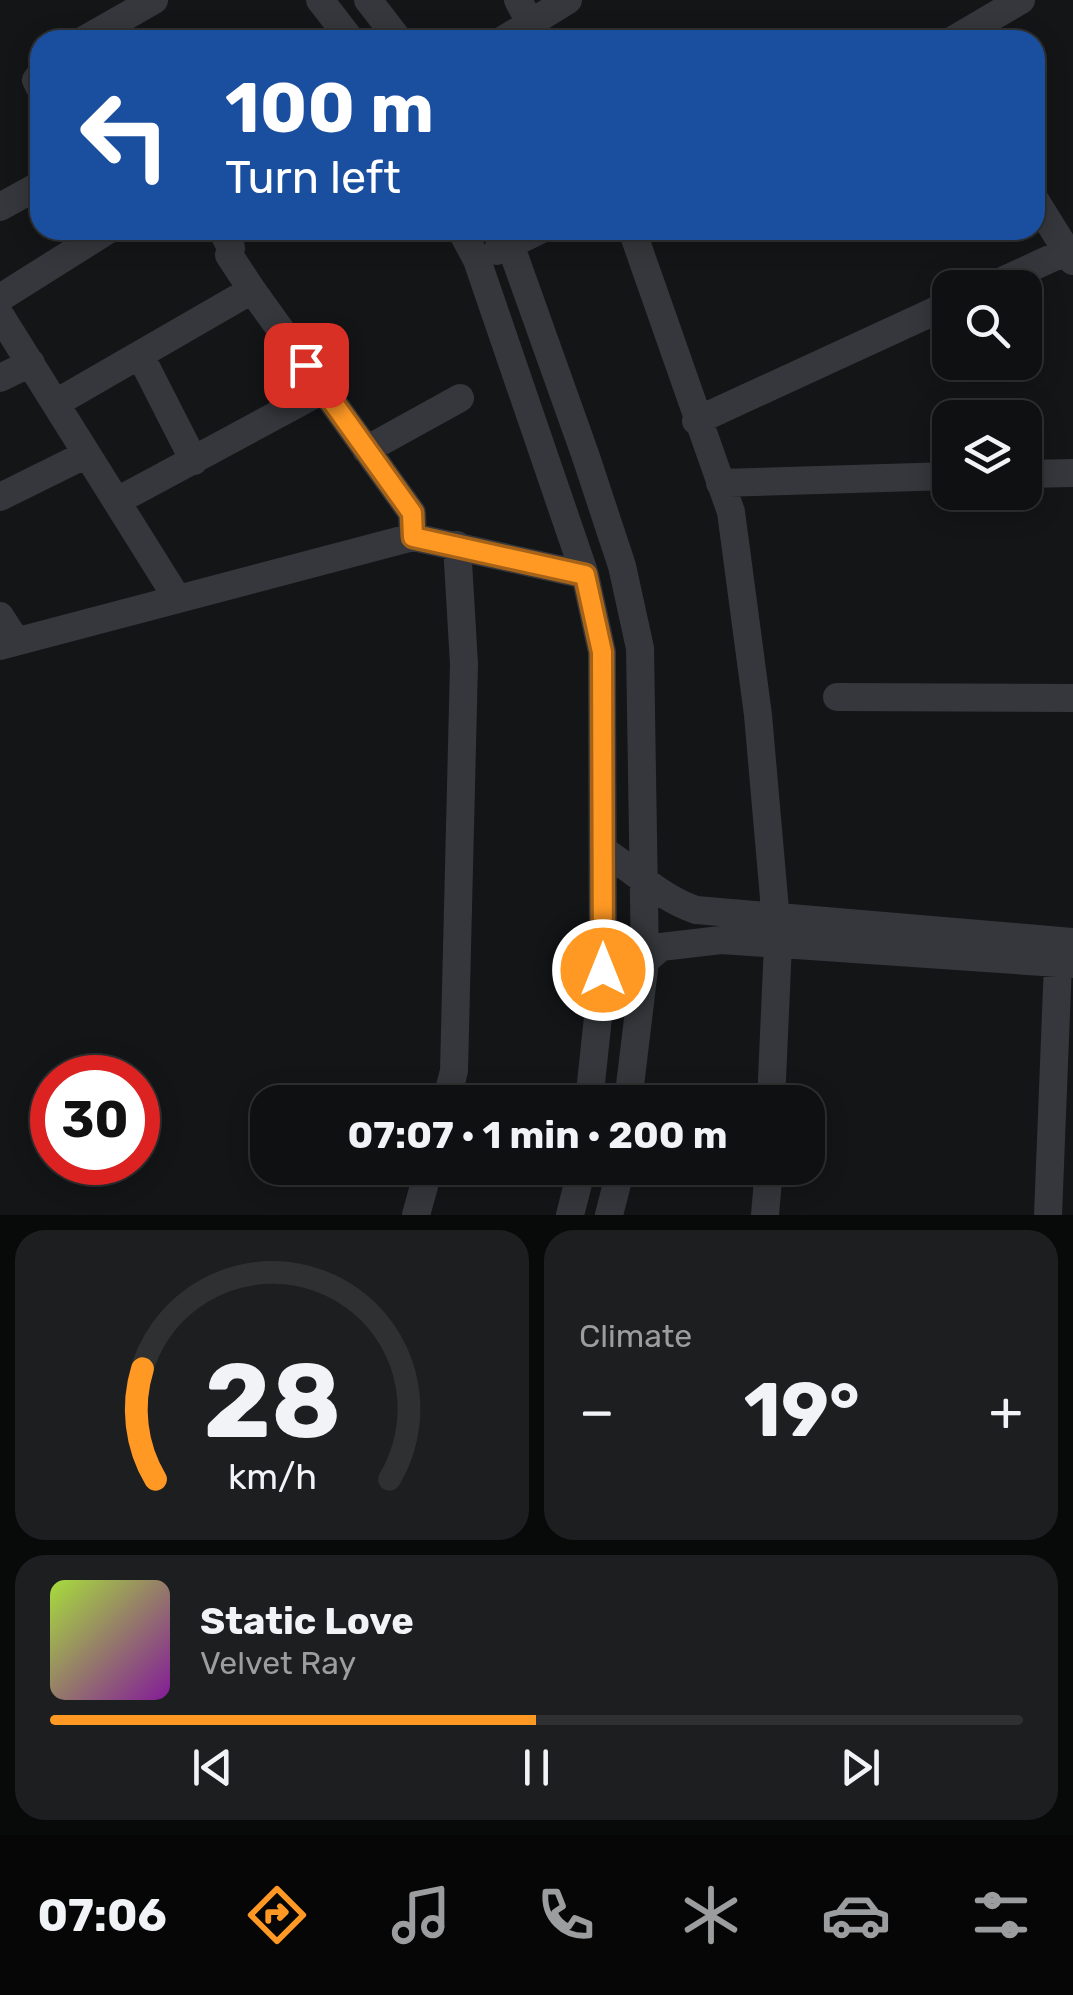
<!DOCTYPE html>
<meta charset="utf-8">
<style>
:root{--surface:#0f1011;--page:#1d1e1f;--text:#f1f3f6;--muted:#9b9d9f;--line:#2f3031;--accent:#ff9924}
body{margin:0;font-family:Rubik,sans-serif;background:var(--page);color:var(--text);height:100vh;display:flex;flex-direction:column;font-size:38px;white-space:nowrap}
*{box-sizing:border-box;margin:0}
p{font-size:32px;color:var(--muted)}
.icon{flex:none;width:55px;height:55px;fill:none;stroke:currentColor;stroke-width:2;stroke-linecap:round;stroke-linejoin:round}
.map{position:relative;height:1215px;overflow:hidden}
.side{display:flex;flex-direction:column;gap:15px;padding:15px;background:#080909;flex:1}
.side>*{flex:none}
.banner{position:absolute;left:30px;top:30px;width:1015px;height:210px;border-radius:30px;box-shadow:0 5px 25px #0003,0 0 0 2px var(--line);background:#1a4fa0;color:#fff;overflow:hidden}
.tools{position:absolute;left:932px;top:270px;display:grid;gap:20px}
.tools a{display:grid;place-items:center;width:110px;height:110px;border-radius:20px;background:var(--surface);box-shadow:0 5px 25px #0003,0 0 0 2px var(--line);font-size:50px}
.speed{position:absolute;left:30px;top:1055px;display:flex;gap:20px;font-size:50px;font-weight:700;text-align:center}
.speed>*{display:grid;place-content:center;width:130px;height:130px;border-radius:50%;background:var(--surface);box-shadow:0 5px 25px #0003,0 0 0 2px var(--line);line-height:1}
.speed .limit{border:15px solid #d22;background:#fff;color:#111}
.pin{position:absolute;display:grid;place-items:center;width:85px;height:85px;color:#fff;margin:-42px;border-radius:20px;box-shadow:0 5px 15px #0006}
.me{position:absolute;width:110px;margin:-55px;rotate:0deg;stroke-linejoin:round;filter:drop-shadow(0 0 8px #0008)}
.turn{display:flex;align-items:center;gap:35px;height:210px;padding:0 30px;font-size:45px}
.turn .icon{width:130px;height:130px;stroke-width:2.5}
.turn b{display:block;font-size:70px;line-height:85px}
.big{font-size:75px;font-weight:700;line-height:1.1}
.side .widget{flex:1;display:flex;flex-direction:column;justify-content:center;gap:15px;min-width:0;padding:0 35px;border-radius:30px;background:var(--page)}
.side .dial{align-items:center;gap:0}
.dial svg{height:260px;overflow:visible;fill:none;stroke:var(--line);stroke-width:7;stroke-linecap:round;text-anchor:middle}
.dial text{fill:var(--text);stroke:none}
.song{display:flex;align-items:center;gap:30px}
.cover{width:120px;height:120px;border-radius:15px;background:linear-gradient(135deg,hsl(80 70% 55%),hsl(290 70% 35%))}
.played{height:10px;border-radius:5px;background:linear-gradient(90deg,var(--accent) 50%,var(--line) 50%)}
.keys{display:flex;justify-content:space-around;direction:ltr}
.heat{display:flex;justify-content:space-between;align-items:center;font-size:55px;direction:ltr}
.side .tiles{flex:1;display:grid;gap:15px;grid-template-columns:1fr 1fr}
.widget:last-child{grid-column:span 2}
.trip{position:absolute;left:250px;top:1085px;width:575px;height:100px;border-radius:30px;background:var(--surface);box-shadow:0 5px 25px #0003,0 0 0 2px var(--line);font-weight:700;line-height:100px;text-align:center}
.menu{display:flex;height:160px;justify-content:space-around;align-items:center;background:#060607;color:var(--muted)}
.menu .icon{width:70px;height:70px}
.menu .on{color:var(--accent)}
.menu b{font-size:45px;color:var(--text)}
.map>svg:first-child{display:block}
</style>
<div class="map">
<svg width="1073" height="1215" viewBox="0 0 1073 1215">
<rect width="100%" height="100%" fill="#141517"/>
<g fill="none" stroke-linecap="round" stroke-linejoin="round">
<path stroke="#35373c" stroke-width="28" d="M 320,0 L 351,40
M 368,0 L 399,40
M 518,0 L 539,40
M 84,40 L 154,0
M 503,40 L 568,0
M 953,40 L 1021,0
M 40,75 L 36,80 L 40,88
M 1035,200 L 1073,261
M 0,207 L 40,185
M 222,230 L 231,248 L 229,255 L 252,290 L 412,513 L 413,537
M 461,230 L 477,260 L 585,575 L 602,652 L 603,970 L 589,1102
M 505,230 L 585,454 L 622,566 L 640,648 L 645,961 L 628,1102
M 632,230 L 731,512 L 758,715 L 778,944 L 771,1102
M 497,251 L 540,230
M 987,288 L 1067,251
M 0,298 L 108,230
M 0,315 L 177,598
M 140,355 L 194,461
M 0,378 L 31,363
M 56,403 L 252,290
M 696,421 L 950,304
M 366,450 L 460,398
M 1025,474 L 1073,473
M 720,483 L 950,476
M 0,497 L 87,454
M 117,501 L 323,390
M 0,616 L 16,641
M 0,646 L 413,537 L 585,575
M 837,697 L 1073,698
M 603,850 C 635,871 660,898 696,910 L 1073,942
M 603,970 L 645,961 L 661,947 L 721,940 L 1073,964
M 446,1102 L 454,1071 L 464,664 L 457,545
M 416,1215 L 429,1168
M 570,1215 L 582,1168
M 609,1215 L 621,1168
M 765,1215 L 769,1168
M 1048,1215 L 1058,963"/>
</g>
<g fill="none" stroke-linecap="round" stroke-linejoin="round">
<g stroke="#a66317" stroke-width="25">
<path id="route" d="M 306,365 L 412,513 L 413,537 L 585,575 L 602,652 L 603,970"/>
</g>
<use href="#route" stroke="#ff9924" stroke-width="18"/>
</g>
</svg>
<div class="tools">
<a><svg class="icon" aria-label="search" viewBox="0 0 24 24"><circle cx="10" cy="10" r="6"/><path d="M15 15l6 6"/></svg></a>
<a><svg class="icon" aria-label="layers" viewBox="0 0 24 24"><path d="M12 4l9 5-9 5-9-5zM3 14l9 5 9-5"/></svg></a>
</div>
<div class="speed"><div class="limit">30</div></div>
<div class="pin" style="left:306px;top:365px;background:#d93025"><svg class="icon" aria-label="arrive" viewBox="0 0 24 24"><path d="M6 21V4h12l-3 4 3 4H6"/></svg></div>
<svg class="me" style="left:603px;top:970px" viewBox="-20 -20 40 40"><circle r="17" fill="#ff9924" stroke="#fff" stroke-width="3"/><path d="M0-11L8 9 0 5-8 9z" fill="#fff"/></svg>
<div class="trip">07:07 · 1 min · 200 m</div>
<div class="banner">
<div class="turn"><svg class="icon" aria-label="left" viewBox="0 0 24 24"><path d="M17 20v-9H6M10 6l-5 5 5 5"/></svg><div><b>100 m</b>Turn left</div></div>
</div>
</div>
<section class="side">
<div class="tiles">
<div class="widget dial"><svg viewBox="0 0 100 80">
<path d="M14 69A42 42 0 1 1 86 69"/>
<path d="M14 69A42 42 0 0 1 10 35" stroke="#ff9924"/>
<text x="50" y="56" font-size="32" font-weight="700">28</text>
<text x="50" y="72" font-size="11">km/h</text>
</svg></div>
<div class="widget"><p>Climate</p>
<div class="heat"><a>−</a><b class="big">19°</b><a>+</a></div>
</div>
<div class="widget">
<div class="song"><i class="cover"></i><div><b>Static Love</b><p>Velvet Ray</p></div></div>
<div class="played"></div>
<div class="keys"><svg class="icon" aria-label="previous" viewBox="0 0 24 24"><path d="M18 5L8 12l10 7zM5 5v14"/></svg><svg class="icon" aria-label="pause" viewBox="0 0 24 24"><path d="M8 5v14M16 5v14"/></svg><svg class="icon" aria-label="next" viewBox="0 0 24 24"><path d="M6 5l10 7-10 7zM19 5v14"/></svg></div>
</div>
</div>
</section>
<nav class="menu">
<b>07:06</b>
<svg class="icon on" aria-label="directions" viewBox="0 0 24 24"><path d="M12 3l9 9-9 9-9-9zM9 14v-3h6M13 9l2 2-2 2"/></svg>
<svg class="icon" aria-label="music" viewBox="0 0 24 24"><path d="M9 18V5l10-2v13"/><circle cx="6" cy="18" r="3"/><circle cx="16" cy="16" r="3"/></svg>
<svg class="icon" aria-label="phone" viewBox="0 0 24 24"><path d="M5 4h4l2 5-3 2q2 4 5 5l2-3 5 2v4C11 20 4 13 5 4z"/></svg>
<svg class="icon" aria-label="climate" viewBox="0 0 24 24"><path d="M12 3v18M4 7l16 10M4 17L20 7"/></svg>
<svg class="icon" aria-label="car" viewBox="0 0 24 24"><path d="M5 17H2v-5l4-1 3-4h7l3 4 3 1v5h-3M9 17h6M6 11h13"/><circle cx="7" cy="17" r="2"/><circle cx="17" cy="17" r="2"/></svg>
<svg class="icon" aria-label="filters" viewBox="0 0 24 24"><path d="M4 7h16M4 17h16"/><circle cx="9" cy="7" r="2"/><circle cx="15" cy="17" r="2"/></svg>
</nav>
